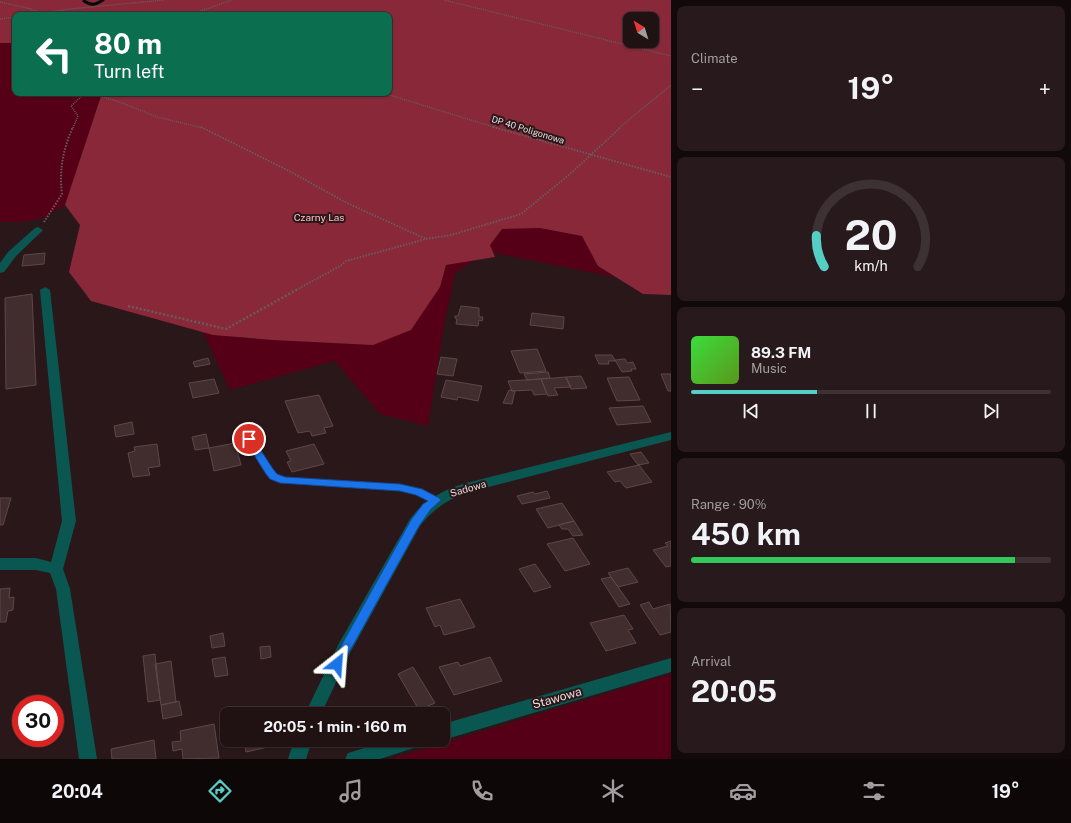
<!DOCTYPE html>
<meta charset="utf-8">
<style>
:root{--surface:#201113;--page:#281a1c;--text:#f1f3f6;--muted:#a29da0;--line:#3d3133;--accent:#55cec5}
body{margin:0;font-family:"Public Sans",sans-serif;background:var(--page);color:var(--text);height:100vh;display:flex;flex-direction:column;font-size:15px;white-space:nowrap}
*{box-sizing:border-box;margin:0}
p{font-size:13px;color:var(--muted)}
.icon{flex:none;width:22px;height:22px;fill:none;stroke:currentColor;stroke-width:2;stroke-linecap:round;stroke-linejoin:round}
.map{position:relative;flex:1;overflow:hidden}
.panel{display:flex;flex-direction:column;gap:6px;padding:6px;background:#12090a;width:400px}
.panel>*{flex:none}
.hud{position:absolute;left:12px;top:12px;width:380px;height:84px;border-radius:8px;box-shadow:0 1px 3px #0004,0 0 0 1px var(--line);background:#0b6e4f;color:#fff;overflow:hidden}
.needle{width:26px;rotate:322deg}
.buttons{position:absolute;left:623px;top:12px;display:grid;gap:8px}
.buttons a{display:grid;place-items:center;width:36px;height:36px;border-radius:8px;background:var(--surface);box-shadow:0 1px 3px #0004,0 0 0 1px var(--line);font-size:20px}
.speed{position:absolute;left:12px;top:695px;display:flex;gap:8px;font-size:20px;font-weight:700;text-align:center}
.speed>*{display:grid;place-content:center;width:52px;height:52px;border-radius:50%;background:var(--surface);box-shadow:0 1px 3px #0004,0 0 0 1px var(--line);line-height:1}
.speed .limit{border:6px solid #d22;background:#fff;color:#111}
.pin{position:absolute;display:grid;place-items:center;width:34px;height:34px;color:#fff;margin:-17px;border:2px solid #fff;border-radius:50%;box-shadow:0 1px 4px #0007}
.me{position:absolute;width:44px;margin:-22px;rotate:28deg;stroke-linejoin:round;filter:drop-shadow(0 0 3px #0008)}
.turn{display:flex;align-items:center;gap:14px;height:84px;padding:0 16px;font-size:18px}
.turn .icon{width:52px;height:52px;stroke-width:2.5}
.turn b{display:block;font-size:28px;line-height:34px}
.big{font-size:30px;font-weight:700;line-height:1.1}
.panel .card{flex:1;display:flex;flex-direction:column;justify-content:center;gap:6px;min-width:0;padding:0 14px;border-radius:8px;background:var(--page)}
.panel .dial{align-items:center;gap:0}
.dial svg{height:104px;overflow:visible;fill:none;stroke:var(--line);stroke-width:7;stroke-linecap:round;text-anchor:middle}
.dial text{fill:var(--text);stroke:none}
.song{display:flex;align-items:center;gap:12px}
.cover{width:48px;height:48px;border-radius:6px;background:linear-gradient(135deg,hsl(120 70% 55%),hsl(90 70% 35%))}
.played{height:4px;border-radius:2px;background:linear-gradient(90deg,var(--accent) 35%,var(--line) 35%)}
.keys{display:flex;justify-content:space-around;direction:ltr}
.heat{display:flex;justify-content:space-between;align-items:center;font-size:22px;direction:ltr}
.charge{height:6px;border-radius:3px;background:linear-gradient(90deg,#34c759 90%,var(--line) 0)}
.trip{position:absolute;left:220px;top:707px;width:230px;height:40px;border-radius:8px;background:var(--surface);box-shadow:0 1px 3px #0004,0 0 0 1px var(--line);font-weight:700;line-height:40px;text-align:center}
.tab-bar{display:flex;height:64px;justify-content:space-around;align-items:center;background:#0d0708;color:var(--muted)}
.tab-bar .icon{width:28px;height:28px}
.tab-bar .active{color:var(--accent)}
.tab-bar b{font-size:18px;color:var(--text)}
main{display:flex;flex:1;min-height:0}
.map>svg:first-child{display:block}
</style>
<main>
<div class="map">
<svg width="671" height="759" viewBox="0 0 671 759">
<rect width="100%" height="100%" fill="#2a1719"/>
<path fill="#560017" d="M 0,43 L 15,43 L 15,93 L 102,93 L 65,205 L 43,218 L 20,222 L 0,222 Z
M 540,228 L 582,236 L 598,266 L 615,277 L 494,253 L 490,245 L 502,229 Z
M 474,260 L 455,273 L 443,330 L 428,426 L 380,414 L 335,361 L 230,390 L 203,332 L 214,335 L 273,340 L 373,345 L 440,287 L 446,265 Z
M 671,674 L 671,759 L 390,759 Z"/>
<path fill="#882839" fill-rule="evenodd" d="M 0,0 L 671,0 L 671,295 L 643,294 L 598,266 L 582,236 L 540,228 L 502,229 L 490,245 L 495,257 L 446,265 L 440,287 L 411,330 L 373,345 L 273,340 L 213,335 L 91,301 L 69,272 L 80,225 L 65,205 L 102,93 L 389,93 L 389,15 L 15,15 L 15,43 L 0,43 ZM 630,19 L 652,19 L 652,41 L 630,41 Z"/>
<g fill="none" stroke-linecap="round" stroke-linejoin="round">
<path stroke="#000a09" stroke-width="3" d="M 84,1 C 92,6 95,5 103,0"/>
</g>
<path fill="#412c2e" stroke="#5e4749" d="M 45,253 L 44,264 L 22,266 L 24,255 Z
M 32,294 L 36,385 L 6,389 L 5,298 Z
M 461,306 L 479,308 L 479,317 L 483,317 L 482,321 L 479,320 L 478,326 L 456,324 L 457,319 L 455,318 L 455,316 L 458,316 Z
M 532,313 L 564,317 L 563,329 L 530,325 Z
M 537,349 L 546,371 L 520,373 L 511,351 Z
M 595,355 L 612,355 L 615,361 L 608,361 L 609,364 L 599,364 Z
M 441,357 L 457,359 L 453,376 L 437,374 Z
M 208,358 L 210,364 L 195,367 L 193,362 Z
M 625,359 L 627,363 L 633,362 L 636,369 L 631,369 L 632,371 L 622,372 L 615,360 Z
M 548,372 L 550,378 L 527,380 L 524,374 Z
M 661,374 L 671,374 L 671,391 L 668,391 Z
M 581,376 L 587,388 L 571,389 L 566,377 Z
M 566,377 L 571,387 L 554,388 L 558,395 L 548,396 L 541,379 Z
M 629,377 L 640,400 L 617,401 L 607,378 Z
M 214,379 L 219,393 L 193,398 L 189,383 Z
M 541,379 L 547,394 L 534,395 L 532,390 L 512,391 L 508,381 Z
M 446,380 L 482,386 L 478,401 L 458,397 L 457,400 L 441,397 Z
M 509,390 L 515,391 L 512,404 L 503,403 Z
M 319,395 L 333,426 L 324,428 L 326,433 L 312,436 L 310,431 L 298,433 L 285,401 Z
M 643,406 L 651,422 L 617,425 L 609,408 Z
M 132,422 L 134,434 L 116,437 L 114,426 Z
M 206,434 L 209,448 L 195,450 L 192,437 Z
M 235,443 L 241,465 L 214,471 L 209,448 Z
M 157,444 L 160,466 L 148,468 L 150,475 L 133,477 L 128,453 L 135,451 L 134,447 Z
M 314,444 L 324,464 L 292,472 L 287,462 L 291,461 L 286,451 Z
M 641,452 L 649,463 L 638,465 L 630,454 Z
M 639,465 L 652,482 L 626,488 L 620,481 L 615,482 L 607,472 Z
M 547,491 L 550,498 L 522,504 L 517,496 L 533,492 L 535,494 Z
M 0,498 L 11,498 L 3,525 L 0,525 Z
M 562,503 L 574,521 L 548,528 L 536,509 Z
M 574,521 L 583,535 L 573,536 L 568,529 L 562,529 L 559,525 Z
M 573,538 L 590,564 L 565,571 L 547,544 Z
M 671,541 L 671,566 L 666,567 L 653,550 L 668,546 L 665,543 Z
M 535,564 L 551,587 L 534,592 L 519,569 Z
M 628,568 L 638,582 L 618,587 L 608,573 Z
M 611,577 L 618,587 L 630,604 L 619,607 L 601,579 Z
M 10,588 L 9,598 L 14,597 L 13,610 L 8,611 L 6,622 L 0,622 L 0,589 Z
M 460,599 L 475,627 L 444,635 L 440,625 L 435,627 L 426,608 Z
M 649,602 L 653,609 L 670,604 L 671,632 L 660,635 L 640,605 Z
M 624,615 L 633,629 L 628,630 L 636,643 L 606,651 L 590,623 Z
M 223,633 L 225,646 L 212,648 L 210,636 Z
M 270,646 L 271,657 L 261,659 L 260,647 Z
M 155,654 L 160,700 L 148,702 L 143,656 Z
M 225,657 L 228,675 L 215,677 L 212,659 Z
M 490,657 L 502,681 L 454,695 L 439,667 L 458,662 L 460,666 Z
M 171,661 L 176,702 L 161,705 L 155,664 Z
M 413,667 L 435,703 L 419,710 L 398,674 Z
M 179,701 L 182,715 L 163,719 L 161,705 Z
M 214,724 L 219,758 L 183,759 L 182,749 L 173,751 L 172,742 L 181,741 L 180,731 Z
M 154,740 L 156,759 L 112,759 L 111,749 Z
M 244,740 L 280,740 L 281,744 L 246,752 Z"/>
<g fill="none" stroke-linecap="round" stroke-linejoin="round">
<path stroke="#6c5a5c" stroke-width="1.5" stroke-dasharray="1 1" stroke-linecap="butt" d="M 444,0 L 671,56
M 0,2 L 31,9 L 46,15
M 28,15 L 70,9 L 164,0
M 189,15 L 232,0
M 0,19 L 15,17
M 91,93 L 125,104 L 157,117 L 203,128
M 383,93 L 497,128
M 73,128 L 78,116 L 71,106 L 85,93
M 619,128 L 671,85"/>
<path stroke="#6c5a5c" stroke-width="2" stroke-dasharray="1.5 1.5" stroke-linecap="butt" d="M 201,127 L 291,172 L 347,203 L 426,239
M 493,127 L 671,177
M 44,222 L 62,194 C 59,170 63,149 73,127
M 296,290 L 340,266 L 346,261 L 426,239 L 451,235 L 521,214 L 570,174 L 621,127"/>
<path stroke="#6c5a5c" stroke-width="2.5" stroke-dasharray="2 2" stroke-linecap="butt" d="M 128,306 L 226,329 L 298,289"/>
<path fill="#0a5752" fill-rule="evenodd" d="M 249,436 L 252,437 L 272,470 L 276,474 L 284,478 L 400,485 L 422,490 L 439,498 L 441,500 L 439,502 L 436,503 L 417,495 L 400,491 L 280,483 L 270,478 L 266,474 L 245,439 Z"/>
<path fill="#0a5752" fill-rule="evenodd" d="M 38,227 L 43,230 L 41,232 L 16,256 L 4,272 L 0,273 L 0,263 L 8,252 L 35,228 Z
M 45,287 L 50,290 L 76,521 L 63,569 L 70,589 L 97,759 L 79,759 L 56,589 L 50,573 L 36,570 L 0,570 L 0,558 L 36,558 L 51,562 L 62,521 L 40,290 Z
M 671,432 L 671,440 L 469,492 C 448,499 433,509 420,526 L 350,653 L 321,714 L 305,714 L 338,645 L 410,519 C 424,500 443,490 466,483 Z
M 671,658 L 671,672 L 443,740 L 443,724 Z
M 294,740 L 312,740 L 306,759 L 288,759 Z
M 391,740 L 426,740 L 423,745 L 380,759 L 345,759 L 348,753 Z"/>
</g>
<path fill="#1a73e8" stroke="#114b97" d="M 249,436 L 252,437 L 273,469 L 277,474 L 285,477 L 400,484 L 422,489 L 439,498 L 441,500 L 431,509 L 419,526 L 341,667 L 337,669 L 333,667 L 331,664 L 411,520 L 423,504 L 428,501 L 416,495 L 400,491 L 280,483 L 270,479 L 266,474 L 244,439 Z"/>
<g text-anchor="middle" stroke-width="4" stroke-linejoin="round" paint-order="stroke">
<g font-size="9" fill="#e7d9da" stroke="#2a1719">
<text transform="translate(528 130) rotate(17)" y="3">DP 40 Poligonowa</text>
</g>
<g font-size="10" fill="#fac2c5" stroke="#2a1719">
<text x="319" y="221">Czarny Las</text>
</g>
<g font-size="10" fill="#e7d9da" stroke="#2a1719">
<text transform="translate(468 488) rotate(-16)" y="4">Sadowa</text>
</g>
<g font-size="12" fill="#e7d9da" stroke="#2a1719">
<text transform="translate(557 698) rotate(-16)" y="4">Stawowa</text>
</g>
</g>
</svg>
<div class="buttons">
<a><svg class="needle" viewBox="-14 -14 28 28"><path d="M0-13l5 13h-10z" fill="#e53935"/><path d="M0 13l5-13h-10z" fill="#a29da0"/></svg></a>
</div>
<div class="speed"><div class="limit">30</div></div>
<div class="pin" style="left:249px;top:439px;background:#d93025"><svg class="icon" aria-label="arrive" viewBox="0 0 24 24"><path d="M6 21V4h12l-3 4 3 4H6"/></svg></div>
<svg class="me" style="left:337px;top:664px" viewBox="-20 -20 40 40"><path d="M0-17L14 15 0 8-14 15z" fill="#1a73e8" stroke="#fff" stroke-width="4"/></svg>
<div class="trip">20:05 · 1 min · 160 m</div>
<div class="hud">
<div class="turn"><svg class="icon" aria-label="left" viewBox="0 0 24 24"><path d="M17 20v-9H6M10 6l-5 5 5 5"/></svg><div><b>80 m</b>Turn left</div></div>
</div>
</div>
<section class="panel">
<div class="card"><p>Climate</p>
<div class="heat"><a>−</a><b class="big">19°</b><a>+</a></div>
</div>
<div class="card dial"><svg viewBox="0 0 100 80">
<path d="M14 69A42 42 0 1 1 86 69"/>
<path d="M14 69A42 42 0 0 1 8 45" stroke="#55cec5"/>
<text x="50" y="56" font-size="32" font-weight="700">20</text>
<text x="50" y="72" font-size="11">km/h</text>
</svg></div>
<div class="card">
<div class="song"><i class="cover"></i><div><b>89.3 FM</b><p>Music</p></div></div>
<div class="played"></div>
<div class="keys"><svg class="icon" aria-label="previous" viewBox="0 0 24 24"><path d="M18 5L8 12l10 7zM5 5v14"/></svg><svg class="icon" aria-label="pause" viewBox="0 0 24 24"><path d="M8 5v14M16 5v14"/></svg><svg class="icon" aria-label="next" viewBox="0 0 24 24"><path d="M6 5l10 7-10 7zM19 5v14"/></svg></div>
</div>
<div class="card"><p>Range · 90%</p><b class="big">450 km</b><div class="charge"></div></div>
<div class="card"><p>Arrival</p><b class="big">20:05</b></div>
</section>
</main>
<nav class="tab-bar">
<b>20:04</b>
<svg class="icon active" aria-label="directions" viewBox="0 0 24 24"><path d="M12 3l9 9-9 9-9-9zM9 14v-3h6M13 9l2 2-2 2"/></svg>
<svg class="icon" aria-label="music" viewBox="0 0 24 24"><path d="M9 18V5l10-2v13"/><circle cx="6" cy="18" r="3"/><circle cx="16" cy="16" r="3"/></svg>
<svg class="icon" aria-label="phone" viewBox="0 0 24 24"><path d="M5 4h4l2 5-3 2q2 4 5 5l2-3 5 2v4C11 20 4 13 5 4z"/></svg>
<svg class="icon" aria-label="climate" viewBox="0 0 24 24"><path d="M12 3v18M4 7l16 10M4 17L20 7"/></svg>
<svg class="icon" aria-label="car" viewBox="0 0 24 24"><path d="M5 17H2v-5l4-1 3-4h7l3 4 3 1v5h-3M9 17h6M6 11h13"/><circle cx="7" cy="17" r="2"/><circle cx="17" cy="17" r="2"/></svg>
<svg class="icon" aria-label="filters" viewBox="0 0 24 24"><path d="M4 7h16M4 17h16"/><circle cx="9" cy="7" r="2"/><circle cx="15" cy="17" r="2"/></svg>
<b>19°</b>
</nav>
